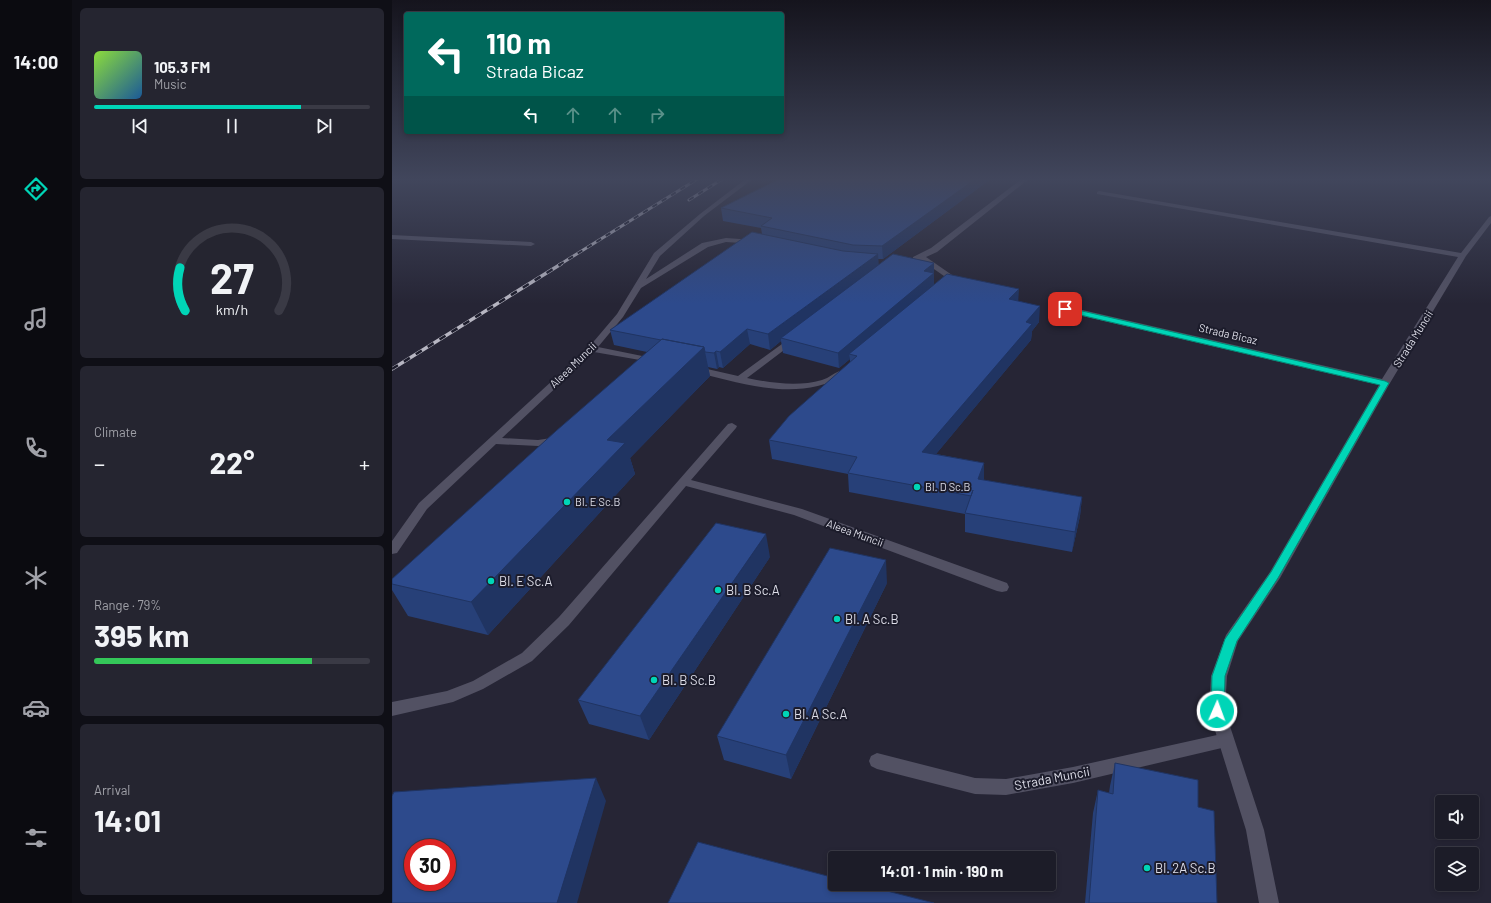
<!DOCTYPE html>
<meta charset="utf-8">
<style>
:root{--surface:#1c1c28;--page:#252530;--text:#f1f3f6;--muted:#a0a1a8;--line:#3a3a45;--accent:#00d5b7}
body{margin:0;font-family:Barlow,sans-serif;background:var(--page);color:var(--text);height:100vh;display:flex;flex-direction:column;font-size:15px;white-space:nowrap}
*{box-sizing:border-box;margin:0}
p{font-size:13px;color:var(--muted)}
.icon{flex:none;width:22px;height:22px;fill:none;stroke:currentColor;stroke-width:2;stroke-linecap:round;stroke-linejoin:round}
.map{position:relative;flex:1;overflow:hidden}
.panel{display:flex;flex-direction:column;gap:8px;padding:8px;background:#0f0f16;width:320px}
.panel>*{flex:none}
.banner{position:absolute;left:12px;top:12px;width:380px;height:122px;border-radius:4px;box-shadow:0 2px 6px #0003,0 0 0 1px var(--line);background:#00695c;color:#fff;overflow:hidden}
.buttons{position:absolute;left:1043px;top:795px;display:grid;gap:8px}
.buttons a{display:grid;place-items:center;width:44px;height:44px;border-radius:4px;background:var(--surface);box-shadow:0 2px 6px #0003,0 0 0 1px var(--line);font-size:20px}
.speed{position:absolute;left:12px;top:839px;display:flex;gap:8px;font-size:20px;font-weight:700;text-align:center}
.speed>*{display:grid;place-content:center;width:52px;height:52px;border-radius:50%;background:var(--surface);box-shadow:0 2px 6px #0003,0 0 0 1px var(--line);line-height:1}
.speed .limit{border:6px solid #d22;background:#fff;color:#111}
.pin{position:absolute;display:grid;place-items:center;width:34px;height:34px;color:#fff;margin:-17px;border-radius:8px;box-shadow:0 2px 6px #0006}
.me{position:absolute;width:44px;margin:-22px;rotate:2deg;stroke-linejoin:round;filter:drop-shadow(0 0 3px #0008)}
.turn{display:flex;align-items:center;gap:14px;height:84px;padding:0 16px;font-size:18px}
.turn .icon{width:52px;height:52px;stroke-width:2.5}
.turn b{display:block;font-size:28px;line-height:34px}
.lanes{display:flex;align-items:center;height:38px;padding:0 16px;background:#0003;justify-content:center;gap:20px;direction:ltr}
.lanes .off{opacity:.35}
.big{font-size:30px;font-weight:700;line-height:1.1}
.panel .card{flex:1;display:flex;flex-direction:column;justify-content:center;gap:6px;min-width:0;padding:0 14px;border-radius:6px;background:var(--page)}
.panel .dial{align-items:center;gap:0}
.dial svg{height:104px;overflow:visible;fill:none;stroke:var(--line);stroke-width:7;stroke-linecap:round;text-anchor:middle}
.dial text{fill:var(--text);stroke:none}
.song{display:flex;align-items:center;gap:12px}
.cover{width:48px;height:48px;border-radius:6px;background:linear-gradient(135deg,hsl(90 70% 55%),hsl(210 70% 35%))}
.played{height:4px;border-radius:2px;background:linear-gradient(90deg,var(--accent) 75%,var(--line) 75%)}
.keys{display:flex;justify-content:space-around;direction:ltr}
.heat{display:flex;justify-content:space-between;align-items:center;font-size:22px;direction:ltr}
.charge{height:6px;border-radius:3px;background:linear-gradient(90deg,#34c759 79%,var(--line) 0)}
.trip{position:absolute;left:436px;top:851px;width:228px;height:40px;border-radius:4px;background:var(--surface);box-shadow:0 2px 6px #0003,0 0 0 1px var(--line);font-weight:700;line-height:40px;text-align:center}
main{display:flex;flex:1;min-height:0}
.menu{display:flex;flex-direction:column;width:72px;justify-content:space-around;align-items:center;background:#0b0b10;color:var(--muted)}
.menu .icon{width:28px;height:28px}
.menu .current{color:var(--accent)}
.menu b{font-size:18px;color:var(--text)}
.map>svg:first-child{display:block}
</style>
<main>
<nav class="menu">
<b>14:00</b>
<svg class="icon current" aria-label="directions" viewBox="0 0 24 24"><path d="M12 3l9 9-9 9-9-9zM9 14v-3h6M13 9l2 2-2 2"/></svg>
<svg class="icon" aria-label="music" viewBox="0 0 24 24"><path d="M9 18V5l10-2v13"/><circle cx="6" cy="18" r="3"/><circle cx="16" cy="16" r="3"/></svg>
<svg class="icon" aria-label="phone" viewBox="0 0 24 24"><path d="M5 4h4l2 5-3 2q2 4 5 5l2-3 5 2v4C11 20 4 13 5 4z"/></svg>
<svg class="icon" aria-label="climate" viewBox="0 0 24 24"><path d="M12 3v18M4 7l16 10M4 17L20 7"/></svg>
<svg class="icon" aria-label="car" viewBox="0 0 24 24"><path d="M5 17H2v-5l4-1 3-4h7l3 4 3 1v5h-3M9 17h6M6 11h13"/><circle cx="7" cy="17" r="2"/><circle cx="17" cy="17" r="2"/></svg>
<svg class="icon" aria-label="filters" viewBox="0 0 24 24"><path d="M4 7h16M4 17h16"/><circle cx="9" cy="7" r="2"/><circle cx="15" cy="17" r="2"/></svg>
</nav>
<section class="panel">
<div class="card">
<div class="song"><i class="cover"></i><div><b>105.3 FM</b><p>Music</p></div></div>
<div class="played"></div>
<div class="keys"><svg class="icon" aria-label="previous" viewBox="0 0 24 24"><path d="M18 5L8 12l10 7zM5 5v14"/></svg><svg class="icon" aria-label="pause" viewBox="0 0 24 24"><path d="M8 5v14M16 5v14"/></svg><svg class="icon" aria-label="next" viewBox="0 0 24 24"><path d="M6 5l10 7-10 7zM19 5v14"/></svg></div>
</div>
<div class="card dial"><svg viewBox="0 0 100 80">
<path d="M14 69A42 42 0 1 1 86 69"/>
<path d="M14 69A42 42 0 0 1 10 36" stroke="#00d5b7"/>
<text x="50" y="56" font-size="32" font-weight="700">27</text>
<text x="50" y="72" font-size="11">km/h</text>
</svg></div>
<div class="card"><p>Climate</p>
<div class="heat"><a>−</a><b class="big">22°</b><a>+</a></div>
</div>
<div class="card"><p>Range · 79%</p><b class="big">395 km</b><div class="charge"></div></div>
<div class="card"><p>Arrival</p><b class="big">14:01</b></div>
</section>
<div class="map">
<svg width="1099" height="903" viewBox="0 0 1099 903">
<rect width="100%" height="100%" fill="#262535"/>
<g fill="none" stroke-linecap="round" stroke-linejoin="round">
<path fill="#525163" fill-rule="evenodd" d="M 355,178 L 362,178 L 312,216 L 268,256 L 254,279 L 310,243 L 334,238 L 362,240 L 365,240 L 365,244 L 334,242 L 316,247 L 249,288 L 231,317 L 206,347 L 265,359 L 265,363 L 202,352 L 110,438 L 146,440 L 166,437 L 171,440 L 170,442 L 146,446 L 104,444 L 35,509 L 5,553 L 0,554 L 0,541 L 27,503 L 197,347 L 225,314 L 262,253 L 308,214 Z
M 631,178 L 638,178 L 545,252 L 534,257 L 560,275 L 559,284 L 554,288 L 548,288 L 547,286 L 552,281 L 552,276 L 529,260 L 521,261 L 521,257 L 539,248 Z
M 401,336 L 404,337 L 404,341 L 355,378 C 379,383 406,387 430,380 C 437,378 443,372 450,370 L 453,371 L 455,373 L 453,375 C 406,403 348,383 299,371 L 297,369 L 302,366 L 346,376 Z
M 340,423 L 345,426 L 344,428 L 299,480 L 410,509 L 615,583 L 617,587 L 615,591 L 610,592 L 605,591 L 402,515 L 294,486 L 177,625 L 140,661 L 91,689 L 61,702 L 0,716 L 0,702 L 55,691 L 81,681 L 130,653 L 167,617 L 336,424 Z
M 834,733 L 840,735 L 842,740 L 840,745 L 834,747 L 681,783 L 614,795 L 583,794 L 485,769 L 479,766 L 477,761 L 479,756 L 485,753 L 583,778 L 614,779 L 681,767 Z"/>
<path fill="#525163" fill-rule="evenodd" d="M 707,191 L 1069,253 L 1097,217 L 1099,216 L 1099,223 L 1074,256 L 998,383 L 888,578 L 846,641 L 835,676 L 833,711 L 872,830 L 887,903 L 867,903 L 854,830 L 817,711 L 819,676 L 834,635 L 878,572 L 987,385 L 673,312 L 669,309 L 673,306 L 990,379 L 1066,257 L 705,194 L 705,192 Z
M 0,235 L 139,242 L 143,244 L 139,246 L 0,239 Z"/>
<g stroke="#b7b6c2" stroke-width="3">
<path id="rail-far1" d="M 297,200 L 332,178
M 167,265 L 307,178"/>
</g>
<g stroke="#b7b6c2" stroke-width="3.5">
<path id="rail" d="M 0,369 L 169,264"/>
</g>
<use href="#rail-far1" stroke="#1c1c2b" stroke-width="2" stroke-dasharray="5.5" stroke-linecap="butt"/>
<use href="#rail" stroke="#1c1c2b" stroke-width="2.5" stroke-dasharray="7" stroke-linecap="butt"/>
</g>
<path fill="#274078" d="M 389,178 L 600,178 L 491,259 L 486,259 L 486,265 L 542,273 L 542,284 L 626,301 L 647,322 L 640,331 L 639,340 L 544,454 L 592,463 L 592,480 L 690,497 L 688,516 L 680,552 L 573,532 L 573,514 L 457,492 L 456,474 L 380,459 L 377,440 L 458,363 L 458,359 L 447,368 L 391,353 L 389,341 L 378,350 L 358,344 L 331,368 L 327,367 L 325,369 L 316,367 L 318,376 L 238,458 L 243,474 L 96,635 L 16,616 L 0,590 L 0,579 L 255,352 L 222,345 L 218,330 L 370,234 L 369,228 L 331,221 L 329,208 Z
M 378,557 L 257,740 L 197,724 L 186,700 Z
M 495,583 L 399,779 L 332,760 L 325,736 Z
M 723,763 L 806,807 L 825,903 L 693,903 L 701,813 L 706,790 L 717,793 L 718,786 Z"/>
<path fill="#203462" d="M 585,178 L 600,178 L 491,259 L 490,246 Z
M 486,254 L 487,267 L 389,338 L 389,341 L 378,350 L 376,334 Z
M 542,263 L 542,287 L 457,354 L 458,359 L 447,368 L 446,353 L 532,271 Z
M 627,289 L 626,305 L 617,299 Z
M 648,306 L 647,322 L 640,331 L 639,340 L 530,471 L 530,452 L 634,322 Z
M 355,329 L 358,344 L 331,368 L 328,352 Z
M 312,347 L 318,376 L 238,458 L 243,474 L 96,635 L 79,602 L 215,440 Z
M 324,351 L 327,367 L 325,369 L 322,353 Z
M 592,463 L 592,482 L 586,479 Z
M 690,497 L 688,516 L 680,552 L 683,532 Z
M 374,534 L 378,557 L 257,740 L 248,716 Z
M 494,560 L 495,583 L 399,779 L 394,755 Z
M 204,778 L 214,801 L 185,903 L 165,903 Z"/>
<path fill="#2d4a8c" stroke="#203462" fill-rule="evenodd" d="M 389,178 L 585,178 L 490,246 L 461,245 L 369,226 L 380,218 L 329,208 Z
M 360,232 L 451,251 L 486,254 L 376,334 L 355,329 L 328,352 L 324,351 L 322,353 L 313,352 L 312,347 L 270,339 L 269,340 L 218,330 Z
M 501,254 L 542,263 L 532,271 L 542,273 L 446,353 L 389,338 Z
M 555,274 L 627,289 L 617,299 L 648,306 L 634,322 L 640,324 L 530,452 L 592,463 L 586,479 L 690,497 L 683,532 L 573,513 L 581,490 L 579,496 L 456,473 L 465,457 L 377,440 L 397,416 L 465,356 L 457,354 Z
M 270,339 L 312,347 L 215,440 L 233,443 L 79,602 L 0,584 L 0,579 L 164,431 Z
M 324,523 L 374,534 L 248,716 L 186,700 Z
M 438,548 L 494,560 L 394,755 L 325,736 Z
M 723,763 L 806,780 L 806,807 L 822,811 L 825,903 L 697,903 L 706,790 L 721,794 Z
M 204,778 L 165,903 L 0,903 L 0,796 L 2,792 ZM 21,848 L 55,848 L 55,882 L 21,882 Z
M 306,842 L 443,878 L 443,884 L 468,884 L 542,903 L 276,903 Z"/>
<linearGradient id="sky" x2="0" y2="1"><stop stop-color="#15141d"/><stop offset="0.59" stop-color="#41465c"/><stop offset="1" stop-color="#41465c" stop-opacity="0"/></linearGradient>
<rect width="1099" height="304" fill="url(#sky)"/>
<path fill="#00d5b7" stroke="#008a77" d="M 673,307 L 993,381 L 997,383 L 886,578 L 845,641 L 833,676 L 832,711 L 830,715 L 825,717 L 821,715 L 819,711 L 820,676 L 833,639 L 879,572 L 988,385 L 671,311 L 670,309 Z"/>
<g fill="#00d5b7" stroke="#1c1c2b" stroke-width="1.5">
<circle cx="525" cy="487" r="4"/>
<circle cx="175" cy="502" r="4"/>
<circle cx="99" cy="581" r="4"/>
<circle cx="326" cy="590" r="4"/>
<circle cx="445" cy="619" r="4"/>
<circle cx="262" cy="680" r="4"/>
<circle cx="394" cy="714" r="4"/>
<circle cx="755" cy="868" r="4"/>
</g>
<g text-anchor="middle" stroke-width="4" stroke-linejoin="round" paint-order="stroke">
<g font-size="11" fill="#dedee9" stroke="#1c1c2b">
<text transform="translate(836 334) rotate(13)" y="4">Strada Bicaz</text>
<text transform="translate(1021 339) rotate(-58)" y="4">Strada Muncii</text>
<text transform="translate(181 365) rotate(-44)" y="4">Aleea Muncii</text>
<text transform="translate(463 533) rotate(20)" y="4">Aleea Muncii</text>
</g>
<g font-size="11" fill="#dedee9" stroke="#1c1c2b" text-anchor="start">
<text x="533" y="491">Bl. D Sc.B</text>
<text x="183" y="506">Bl. E Sc.B</text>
</g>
<g font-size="13" fill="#dedee9" stroke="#1c1c2b" text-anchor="start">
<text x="107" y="586">Bl. E Sc.A</text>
<text x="334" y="595">Bl. B Sc.A</text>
<text x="453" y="624">Bl. A Sc.B</text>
<text x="270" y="685">Bl. B Sc.B</text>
<text x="402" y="719">Bl. A Sc.A</text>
<text x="763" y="873">Bl. 2A Sc.B</text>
</g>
<g font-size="13" fill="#dedee9" stroke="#1c1c2b">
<text transform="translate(660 778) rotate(-11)" y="5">Strada Muncii</text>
</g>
</g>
</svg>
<div class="buttons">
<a><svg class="icon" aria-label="sound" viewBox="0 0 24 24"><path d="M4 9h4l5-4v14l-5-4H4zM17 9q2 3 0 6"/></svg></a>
<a><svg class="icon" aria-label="layers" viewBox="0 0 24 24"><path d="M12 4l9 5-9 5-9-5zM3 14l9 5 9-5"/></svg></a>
</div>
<div class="speed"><div class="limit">30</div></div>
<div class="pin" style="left:673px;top:309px;background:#d93025"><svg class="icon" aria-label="arrive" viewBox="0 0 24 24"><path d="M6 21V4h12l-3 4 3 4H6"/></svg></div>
<svg class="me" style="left:825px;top:711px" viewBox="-20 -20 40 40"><circle r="17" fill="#00d5b7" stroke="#fff" stroke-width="3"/><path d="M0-11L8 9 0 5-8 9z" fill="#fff"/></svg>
<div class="trip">14:01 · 1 min · 190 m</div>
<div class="banner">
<div class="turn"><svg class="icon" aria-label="left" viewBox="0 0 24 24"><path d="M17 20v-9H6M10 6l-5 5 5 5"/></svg><div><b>110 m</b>Strada Bicaz</div></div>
<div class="lanes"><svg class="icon" aria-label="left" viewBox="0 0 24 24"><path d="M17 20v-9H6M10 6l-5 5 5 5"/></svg><svg class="icon off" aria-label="ahead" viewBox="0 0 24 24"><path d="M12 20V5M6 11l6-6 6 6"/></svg><svg class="icon off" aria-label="ahead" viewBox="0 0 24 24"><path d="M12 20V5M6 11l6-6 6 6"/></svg><svg class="icon off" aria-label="right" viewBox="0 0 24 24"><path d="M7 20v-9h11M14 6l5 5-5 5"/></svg></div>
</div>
</div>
</main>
